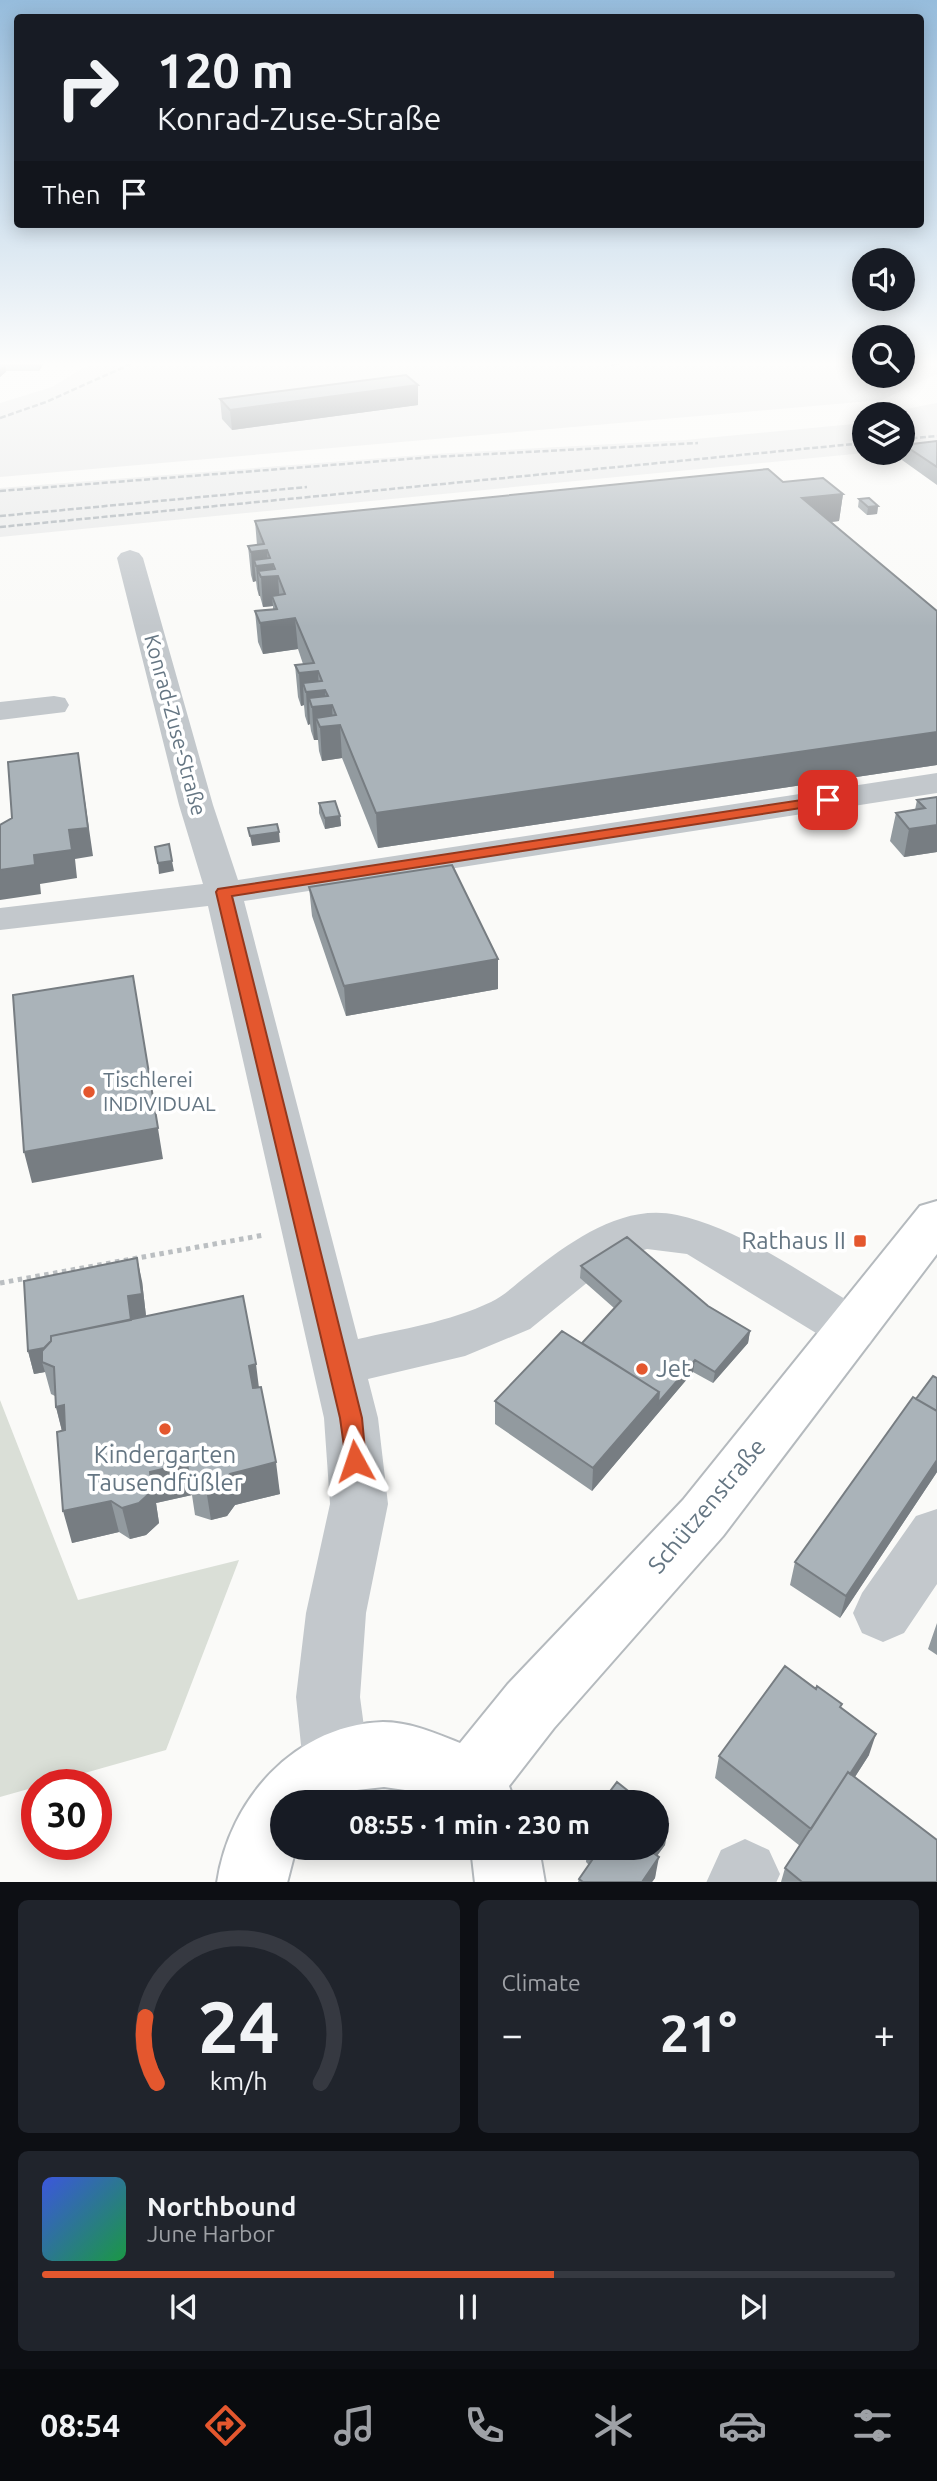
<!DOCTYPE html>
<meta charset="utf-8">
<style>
:root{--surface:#171b24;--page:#20242c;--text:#f1f3f6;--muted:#9ea1a6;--line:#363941;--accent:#e4572e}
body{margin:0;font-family:Ubuntu,sans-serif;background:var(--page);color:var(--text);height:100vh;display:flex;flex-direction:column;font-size:26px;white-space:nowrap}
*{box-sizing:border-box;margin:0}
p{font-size:23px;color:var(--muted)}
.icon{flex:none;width:38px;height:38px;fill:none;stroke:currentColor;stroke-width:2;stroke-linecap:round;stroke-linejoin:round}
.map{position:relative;height:1882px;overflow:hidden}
.sheet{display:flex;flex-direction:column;gap:18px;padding:18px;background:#0d0f14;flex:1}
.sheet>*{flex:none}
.hud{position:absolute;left:14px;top:14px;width:910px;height:214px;border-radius:7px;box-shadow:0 4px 18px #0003;background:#171b24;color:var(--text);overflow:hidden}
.buttons{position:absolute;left:852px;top:248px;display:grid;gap:14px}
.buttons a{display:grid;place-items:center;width:63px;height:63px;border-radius:50%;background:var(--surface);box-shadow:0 4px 18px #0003;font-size:35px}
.speed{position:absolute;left:21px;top:1769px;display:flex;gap:14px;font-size:35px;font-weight:700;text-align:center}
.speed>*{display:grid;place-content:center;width:91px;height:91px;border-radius:50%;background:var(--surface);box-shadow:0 4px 18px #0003;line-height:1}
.speed .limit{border:10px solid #d22;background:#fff;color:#111}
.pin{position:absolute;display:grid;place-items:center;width:60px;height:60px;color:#fff;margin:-30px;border-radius:14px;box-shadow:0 4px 10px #0006}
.me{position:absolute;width:77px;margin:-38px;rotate:355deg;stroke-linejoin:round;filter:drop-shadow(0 0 5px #0008)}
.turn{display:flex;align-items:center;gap:24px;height:147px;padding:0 28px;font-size:32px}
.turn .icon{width:91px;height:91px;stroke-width:2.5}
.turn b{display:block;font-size:49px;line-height:60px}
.then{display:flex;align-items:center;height:66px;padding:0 28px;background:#0003;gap:14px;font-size:26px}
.big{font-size:52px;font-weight:600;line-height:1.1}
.sheet .tile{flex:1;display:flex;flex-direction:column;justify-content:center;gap:10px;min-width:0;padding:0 24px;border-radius:10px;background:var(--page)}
.sheet .dial{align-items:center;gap:0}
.dial svg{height:182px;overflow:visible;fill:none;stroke:var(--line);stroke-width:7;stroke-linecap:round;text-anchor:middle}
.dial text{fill:var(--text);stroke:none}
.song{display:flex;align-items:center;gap:21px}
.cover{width:84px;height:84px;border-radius:10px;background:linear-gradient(135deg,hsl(230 70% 55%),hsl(140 70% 35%))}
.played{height:7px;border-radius:4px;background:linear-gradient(90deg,var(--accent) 60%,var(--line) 60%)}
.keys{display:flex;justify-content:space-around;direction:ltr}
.heat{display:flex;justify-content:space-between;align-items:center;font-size:38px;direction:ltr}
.sheet .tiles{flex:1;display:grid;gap:18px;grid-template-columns:1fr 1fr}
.tile:last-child{grid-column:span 2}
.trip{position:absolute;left:270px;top:1790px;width:399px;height:70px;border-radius:35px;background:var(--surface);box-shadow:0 4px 18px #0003;font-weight:600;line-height:70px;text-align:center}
.dock{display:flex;height:112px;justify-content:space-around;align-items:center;background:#090b0e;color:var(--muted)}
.dock .icon{width:49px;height:49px}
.dock .active{color:var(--accent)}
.dock b{font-size:32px;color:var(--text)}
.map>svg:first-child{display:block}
</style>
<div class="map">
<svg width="937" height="1883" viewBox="0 0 937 1883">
<rect width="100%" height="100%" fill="#fafaf8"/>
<path fill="#e8e9e9" d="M 91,363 L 864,363 L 864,376 L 903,376 L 903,363 L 937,363 L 937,374 L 882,400 L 0,477 L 0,403 L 52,387 Z
M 937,403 L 937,447 L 903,450 L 903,420 L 913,418 L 901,410 Z
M 864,423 L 864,453 L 0,537 L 0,488 L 434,454 L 685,440 Z"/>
<path fill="#dadfd7" d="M 0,1400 L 78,1600 L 239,1560 L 166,1750 L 0,1797 Z"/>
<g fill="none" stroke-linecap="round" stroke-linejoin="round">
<g stroke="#b5babe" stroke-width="4">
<path id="major" d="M 937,1201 L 937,1254 L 723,1536 L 554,1728 L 509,1786 L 515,1802 L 434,1802 L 412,1791 L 384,1787 L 357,1790 L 334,1802 L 282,1802 L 282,1848 L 296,1848 L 287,1883 L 217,1883 C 229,1799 295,1725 383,1722 C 410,1722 435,1733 460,1743 L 508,1684 L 683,1500 L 920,1206 Z
M 471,1848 L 539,1848 L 545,1883 L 475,1883 Z"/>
</g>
<path stroke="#bbbfc2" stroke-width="5" stroke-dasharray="4.5 4.5" stroke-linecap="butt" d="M 0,1283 L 264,1235"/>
<path fill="#c3c8cc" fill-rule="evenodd" d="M 130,550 L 139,553 L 143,558 L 213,805 L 238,880 L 937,773 L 937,793 L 244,901 L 358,1339 C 402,1329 449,1322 491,1302 C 504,1296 517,1283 529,1274 C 570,1242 622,1203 677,1215 C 741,1228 813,1281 870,1314 L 878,1329 L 870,1344 L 852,1350 L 834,1344 L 687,1254 L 647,1249 L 631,1254 L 599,1273 L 530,1329 L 465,1356 L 368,1379 L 378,1418 L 388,1504 L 366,1613 L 360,1697 L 369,1764 L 359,1787 L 336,1797 L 313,1787 L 303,1764 L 296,1697 L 306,1613 L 330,1504 L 324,1418 L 208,906 L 0,930 L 0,908 L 203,884 L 179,805 L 117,558 L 121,553 Z
M 54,696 L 65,698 L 69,705 L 65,712 L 0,720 L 0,702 Z
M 937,1509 L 937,1584 L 904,1633 L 883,1642 L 862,1633 L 853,1613 L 862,1593 L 916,1516 Z
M 745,1839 L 769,1850 L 780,1874 L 776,1883 L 706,1883 L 721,1850 Z"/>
<use href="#major" fill="#fff" fill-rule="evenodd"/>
<path stroke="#a2aab0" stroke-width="2.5" stroke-dasharray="6 2.5" stroke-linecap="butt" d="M 0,418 L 46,402 L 133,363
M 903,439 L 937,436
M 0,491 L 433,457 L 698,443
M 0,516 L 307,487
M 0,527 L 864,443"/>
</g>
<path fill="#929a9f" d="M 0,363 L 44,363 L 39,371 L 6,371 L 0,377 Z
M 418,385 L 418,405 L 232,430 L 222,419 L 220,399 Z
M 937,441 L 937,485 L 902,460 L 904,445 Z
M 783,482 L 843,494 L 839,521 L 831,522 L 937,611 L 937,765 L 378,848 L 342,758 L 322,761 L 319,751 L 318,740 L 314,740 L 311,731 L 310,724 L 308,725 L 305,716 L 304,705 L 301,706 L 298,697 L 295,665 L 303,664 L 298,649 L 263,654 L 258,642 L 255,611 L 273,609 L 273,606 L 263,607 L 260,596 L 259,596 L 257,589 L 256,581 L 253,582 L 251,575 L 248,546 L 257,545 L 255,521 Z
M 859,499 L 878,506 L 877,514 L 867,515 L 858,507 Z
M 937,797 L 937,852 L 904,857 L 890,841 L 896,813 L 915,810 L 917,800 Z
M 319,803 L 340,816 L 341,826 L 325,829 L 319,813 Z
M 309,887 L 498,959 L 498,989 L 346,1016 L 312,916 Z
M 581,1266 L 708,1306 L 750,1331 L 748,1343 L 713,1383 L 693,1372 L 592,1491 L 495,1424 L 495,1401 L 582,1343 L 614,1308 L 580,1278 Z
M 142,1281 L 146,1316 L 259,1387 L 280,1494 L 235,1505 L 227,1516 L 211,1520 L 195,1515 L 192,1495 L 156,1503 L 159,1523 L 146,1535 L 130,1539 L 119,1532 L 72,1543 L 62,1431 L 56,1407 L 55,1396 L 51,1394 L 45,1372 L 34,1374 L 28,1351 Z
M 937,1378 L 937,1472 L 840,1618 L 790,1585 L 795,1562 L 916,1399 Z
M 937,1623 L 937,1655 L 928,1649 Z
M 816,1689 L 840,1708 L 869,1755 L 855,1777 L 937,1882 L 781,1882 L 785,1868 L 800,1846 L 715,1778 L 719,1756 Z
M 668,1824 L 665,1845 L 657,1856 L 655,1878 L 652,1882 L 578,1882 L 579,1879 L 589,1865 L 586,1862 L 587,1848 L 656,1848 Z"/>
<path fill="#777d82" d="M 38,363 L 44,363 L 39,371 Z
M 611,363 L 627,363 L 611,366 Z
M 5,365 L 6,372 L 0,377 L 0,369 Z
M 418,385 L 418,405 L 232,430 L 230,410 Z
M 843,494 L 839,521 L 798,526 L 802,498 Z
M 878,506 L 877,514 L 867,515 L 868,507 Z
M 267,550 L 268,565 L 273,564 L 274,576 L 278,576 L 280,606 L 272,596 L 273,606 L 263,607 L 261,577 L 258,571 L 260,596 L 259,596 L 256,566 L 254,560 L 256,581 L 253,582 L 251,552 Z
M 295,618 L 298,649 L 263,654 L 260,623 Z
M 318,671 L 319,690 L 325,690 L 326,706 L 332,705 L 333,726 L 340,725 L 342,758 L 322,761 L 320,727 L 316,718 L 318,740 L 314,740 L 312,707 L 309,698 L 310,724 L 308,725 L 306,692 L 303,683 L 304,705 L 301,706 L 299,673 Z
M 937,732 L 937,765 L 378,848 L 376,813 Z
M 78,753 L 93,856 L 75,859 L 77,878 L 40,884 L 41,894 L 0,900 L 0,870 L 34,855 L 69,830 Z
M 340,816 L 341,826 L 325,829 L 325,818 Z
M 937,825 L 937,852 L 904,857 L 909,829 Z
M 279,832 L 280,842 L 252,846 L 250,836 Z
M 172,861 L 174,871 L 159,874 L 158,863 Z
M 498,959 L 498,989 L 346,1016 L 344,986 Z
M 138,1006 L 163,1159 L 32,1183 L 24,1152 Z
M 137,1258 L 142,1281 L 146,1316 L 54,1367 L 42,1362 L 45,1372 L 34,1374 L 28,1351 Z
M 750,1331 L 748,1343 L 713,1383 L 715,1372 Z
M 695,1360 L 693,1372 L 592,1491 L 593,1468 L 659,1392 Z
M 256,1364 L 260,1396 L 253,1398 L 249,1366 Z
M 64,1405 L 72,1437 L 64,1439 L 56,1407 Z
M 937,1460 L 937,1472 L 840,1618 L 846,1596 Z
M 276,1462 L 280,1494 L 235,1505 L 227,1516 L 211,1520 L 206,1489 L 230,1474 Z
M 187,1463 L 192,1495 L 156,1503 L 159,1523 L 146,1535 L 130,1539 L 122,1508 L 150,1472 Z
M 111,1501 L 119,1532 L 72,1543 L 63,1511 Z
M 876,1734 L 869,1755 L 807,1851 L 813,1830 Z
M 668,1824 L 665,1845 L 646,1870 L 649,1850 L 650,1848 L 656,1848 L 656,1840 Z
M 659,1857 L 655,1878 L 652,1882 L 642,1882 Z"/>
<path fill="#aab3b9" stroke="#777d82" stroke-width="2" d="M 406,375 L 418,385 L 230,410 L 220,399 Z
M 937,441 L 937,467 L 904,445 Z
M 768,469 L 783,482 L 823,478 L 843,494 L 802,498 L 937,611 L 937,732 L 376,813 L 340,725 L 320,727 L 316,718 L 336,715 L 332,705 L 312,707 L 309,698 L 328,696 L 325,690 L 306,692 L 303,683 L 322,681 L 318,671 L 299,673 L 295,665 L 314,663 L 295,618 L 260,623 L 255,611 L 277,609 L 272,596 L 285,594 L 278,576 L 261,577 L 258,571 L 275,569 L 273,564 L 256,566 L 254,560 L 270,558 L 267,550 L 251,552 L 248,546 L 264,544 L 255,521 Z
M 869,498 L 878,506 L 868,507 L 859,499 Z
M 78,753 L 88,828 L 69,830 L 72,850 L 34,855 L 35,865 L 0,870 L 0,825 L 12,818 L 8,762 Z
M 937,797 L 937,825 L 909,829 L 896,813 L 925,808 L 917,800 Z
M 335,801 L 340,816 L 325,818 L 319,803 Z
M 277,824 L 279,832 L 250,836 L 248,828 Z
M 169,844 L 172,861 L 158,863 L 155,847 Z
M 452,865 L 498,959 L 344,986 L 309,887 Z
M 133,976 L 158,1128 L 24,1152 L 13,995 Z
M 627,1237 L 708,1306 L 750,1331 L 715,1372 L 695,1360 L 658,1403 L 659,1392 L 582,1343 L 621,1301 L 581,1266 Z
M 137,1258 L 142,1294 L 128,1296 L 131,1320 L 51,1336 L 51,1341 L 44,1348 L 28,1351 L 24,1281 Z
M 243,1296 L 256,1364 L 249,1366 L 253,1388 L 261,1387 L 276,1462 L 230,1474 L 221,1484 L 206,1489 L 190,1483 L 187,1463 L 150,1472 L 152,1491 L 139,1503 L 122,1508 L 111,1501 L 63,1511 L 57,1432 L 65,1430 L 64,1405 L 56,1407 L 54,1367 L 42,1362 L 42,1351 L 51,1341 L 51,1336 Z
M 562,1331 L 659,1392 L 593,1468 L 495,1401 Z
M 933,1376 L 937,1378 L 937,1411 L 916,1399 Z
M 913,1397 L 937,1411 L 937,1460 L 846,1596 L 795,1562 Z
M 785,1666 L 816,1689 L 817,1686 L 842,1704 L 840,1707 L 876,1734 L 850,1774 L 848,1772 L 811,1829 L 719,1756 Z
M 848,1772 L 937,1840 L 937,1882 L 802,1882 L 785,1868 Z
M 617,1782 L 642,1802 L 602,1802 Z
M 656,1814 L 668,1824 L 656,1840 Z
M 596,1848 L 650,1848 L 649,1850 L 659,1857 L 642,1882 L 583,1882 L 579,1879 L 599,1850 Z"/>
<linearGradient id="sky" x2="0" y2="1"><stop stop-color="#96bcdc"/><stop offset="0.58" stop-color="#fdfdfc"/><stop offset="1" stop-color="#fdfdfc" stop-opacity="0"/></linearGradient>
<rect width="937" height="627" fill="url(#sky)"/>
<path fill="#e4572e" stroke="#94391e" stroke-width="2" d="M 828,796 L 835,800 L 833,803 L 232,896 L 362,1418 L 366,1461 L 363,1468 L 355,1471 L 347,1468 L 340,1418 L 216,892 L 218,889 Z"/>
<g fill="#e4572e" stroke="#fff" stroke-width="2.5">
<circle cx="89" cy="1092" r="7"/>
<rect x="853" y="1234" width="14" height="14" rx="3.5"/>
<circle cx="642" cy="1369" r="7"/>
<circle cx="165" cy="1429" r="7"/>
</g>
<g text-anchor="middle" stroke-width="7" stroke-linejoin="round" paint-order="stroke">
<g font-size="21" fill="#657683" stroke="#fff">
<text transform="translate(175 725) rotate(75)" y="7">Konrad-Zuse-Straße</text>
</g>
<g font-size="21" fill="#657683" stroke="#fff" text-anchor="start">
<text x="103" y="1087">Tischlerei<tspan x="103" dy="24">INDIVIDUAL</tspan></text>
</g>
<g font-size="24" fill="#657683" stroke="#fff" text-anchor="end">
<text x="846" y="1249">Rathaus II</text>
<text x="656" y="1377" text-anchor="start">Jet</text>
<text x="165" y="1463" text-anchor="middle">Kindergarten<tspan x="165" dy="28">Tausendfüßler</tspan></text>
</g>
<g font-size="24" fill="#657683" stroke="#fff">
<text transform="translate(707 1506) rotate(-50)" y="8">Schützenstraße</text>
</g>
</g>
</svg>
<div class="buttons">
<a><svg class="icon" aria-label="sound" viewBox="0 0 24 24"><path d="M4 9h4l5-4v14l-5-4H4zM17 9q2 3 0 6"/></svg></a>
<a><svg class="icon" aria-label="search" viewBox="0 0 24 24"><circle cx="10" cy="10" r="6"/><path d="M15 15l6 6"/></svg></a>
<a><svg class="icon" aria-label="layers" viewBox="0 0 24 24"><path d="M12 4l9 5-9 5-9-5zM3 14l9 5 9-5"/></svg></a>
</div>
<div class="speed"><div class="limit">30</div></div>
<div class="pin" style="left:828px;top:800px;background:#d93025"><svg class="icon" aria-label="arrive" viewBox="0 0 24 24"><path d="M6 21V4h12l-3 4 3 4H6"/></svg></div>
<svg class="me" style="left:355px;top:1461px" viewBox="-20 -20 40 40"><path d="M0-17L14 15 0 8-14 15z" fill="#e4572e" stroke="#fff" stroke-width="4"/></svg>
<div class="trip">08:55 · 1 min · 230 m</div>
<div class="hud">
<div class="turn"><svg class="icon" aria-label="right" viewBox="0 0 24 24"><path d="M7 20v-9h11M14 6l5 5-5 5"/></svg><div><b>120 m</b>Konrad-Zuse-Straße</div></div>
<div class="then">Then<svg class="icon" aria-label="arrive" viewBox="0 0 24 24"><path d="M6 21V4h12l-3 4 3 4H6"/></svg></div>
</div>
</div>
<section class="sheet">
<div class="tiles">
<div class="tile dial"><svg viewBox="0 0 100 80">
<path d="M14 69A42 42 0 1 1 86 69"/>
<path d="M14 69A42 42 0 0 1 9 40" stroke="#e4572e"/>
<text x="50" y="56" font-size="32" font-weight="700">24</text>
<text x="50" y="72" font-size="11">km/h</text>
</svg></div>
<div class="tile"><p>Climate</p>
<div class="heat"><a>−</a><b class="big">21°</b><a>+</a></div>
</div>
<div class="tile">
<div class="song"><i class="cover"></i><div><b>Northbound</b><p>June Harbor</p></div></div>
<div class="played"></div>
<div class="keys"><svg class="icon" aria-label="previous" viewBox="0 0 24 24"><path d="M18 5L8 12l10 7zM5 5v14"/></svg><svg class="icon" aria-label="pause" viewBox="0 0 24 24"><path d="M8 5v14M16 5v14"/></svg><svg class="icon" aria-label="next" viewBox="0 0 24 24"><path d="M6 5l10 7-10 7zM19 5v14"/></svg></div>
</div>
</div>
</section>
<nav class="dock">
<b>08:54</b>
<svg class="icon active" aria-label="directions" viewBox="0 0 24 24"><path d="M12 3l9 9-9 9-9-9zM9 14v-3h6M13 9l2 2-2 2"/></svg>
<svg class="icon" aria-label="music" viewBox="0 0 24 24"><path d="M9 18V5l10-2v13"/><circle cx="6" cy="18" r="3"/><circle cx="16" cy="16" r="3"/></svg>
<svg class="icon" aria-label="phone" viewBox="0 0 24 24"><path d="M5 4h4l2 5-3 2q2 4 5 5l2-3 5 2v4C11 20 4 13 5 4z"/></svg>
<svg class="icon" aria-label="climate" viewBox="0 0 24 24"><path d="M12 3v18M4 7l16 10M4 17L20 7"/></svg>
<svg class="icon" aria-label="car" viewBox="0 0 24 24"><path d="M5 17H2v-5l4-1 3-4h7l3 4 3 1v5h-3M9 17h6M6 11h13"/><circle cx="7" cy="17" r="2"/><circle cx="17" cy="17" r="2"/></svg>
<svg class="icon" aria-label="filters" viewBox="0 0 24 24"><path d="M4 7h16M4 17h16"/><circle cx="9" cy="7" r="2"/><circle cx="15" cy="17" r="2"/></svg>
</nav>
